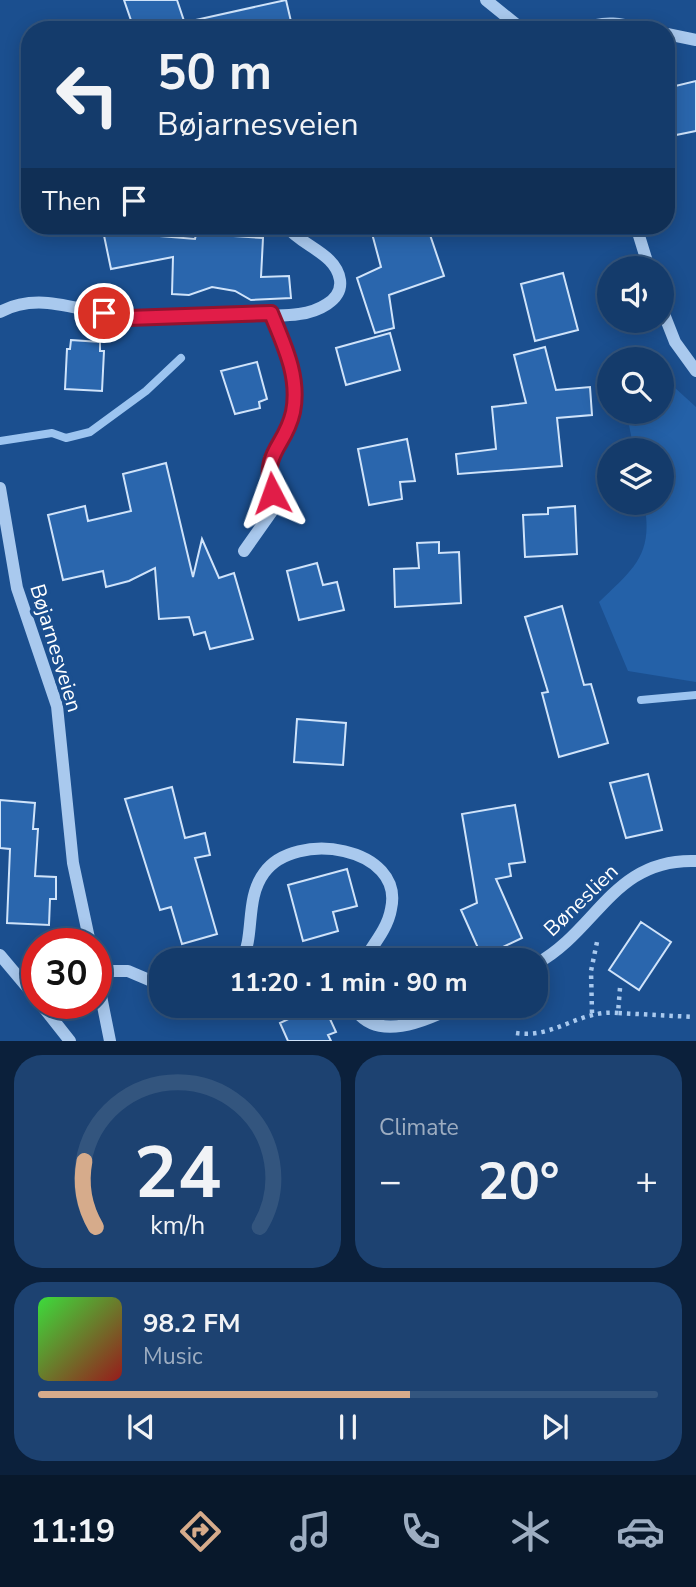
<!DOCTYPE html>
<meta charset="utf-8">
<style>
:root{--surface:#143b6b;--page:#1d4271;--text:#f1f3f6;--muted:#9dadc1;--line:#33557e;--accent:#d6ab8b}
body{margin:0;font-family:"Nunito Sans",sans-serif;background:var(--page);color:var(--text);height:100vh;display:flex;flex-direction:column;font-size:26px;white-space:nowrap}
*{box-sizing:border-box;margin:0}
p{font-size:23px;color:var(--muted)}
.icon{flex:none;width:38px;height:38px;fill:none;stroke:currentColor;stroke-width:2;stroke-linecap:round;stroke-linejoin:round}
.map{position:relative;height:1041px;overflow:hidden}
.drawer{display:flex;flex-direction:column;gap:14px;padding:14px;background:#0b203b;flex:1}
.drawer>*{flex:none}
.hud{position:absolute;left:21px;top:21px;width:654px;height:214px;border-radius:28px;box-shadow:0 4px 18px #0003,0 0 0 2px var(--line);background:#143b6b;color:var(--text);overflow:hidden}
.controls{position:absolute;left:597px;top:256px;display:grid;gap:14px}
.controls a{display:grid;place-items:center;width:77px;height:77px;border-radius:50%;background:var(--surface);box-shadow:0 4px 18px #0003,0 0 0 2px var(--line);font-size:35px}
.speed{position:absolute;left:21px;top:928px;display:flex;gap:14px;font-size:35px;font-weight:700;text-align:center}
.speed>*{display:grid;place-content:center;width:91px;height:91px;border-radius:50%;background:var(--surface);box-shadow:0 4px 18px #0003,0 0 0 2px var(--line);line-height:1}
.speed .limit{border:10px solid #d22;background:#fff;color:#111}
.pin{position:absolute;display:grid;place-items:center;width:60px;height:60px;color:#fff;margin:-30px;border:4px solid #fff;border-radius:50%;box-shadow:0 2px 7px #0007}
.me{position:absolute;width:77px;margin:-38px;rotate:356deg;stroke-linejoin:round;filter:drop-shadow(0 0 5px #0008)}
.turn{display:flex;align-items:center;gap:24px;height:147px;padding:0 21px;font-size:32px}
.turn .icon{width:91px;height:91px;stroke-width:2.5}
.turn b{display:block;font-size:49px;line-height:60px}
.then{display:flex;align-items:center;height:66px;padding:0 21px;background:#0003;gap:14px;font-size:26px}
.big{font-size:52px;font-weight:700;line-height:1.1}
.drawer .tile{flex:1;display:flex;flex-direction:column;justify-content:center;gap:10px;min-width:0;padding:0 24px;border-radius:28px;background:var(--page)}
.drawer .dial{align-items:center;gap:0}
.dial svg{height:182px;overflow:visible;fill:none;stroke:var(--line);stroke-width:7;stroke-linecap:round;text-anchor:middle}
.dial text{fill:var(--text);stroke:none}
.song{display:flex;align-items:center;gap:21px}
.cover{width:84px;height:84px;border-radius:10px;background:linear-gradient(135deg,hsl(120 70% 55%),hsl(0 70% 35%))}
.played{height:7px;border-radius:4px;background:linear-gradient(90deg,var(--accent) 60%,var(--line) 60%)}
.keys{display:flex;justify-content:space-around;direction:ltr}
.heat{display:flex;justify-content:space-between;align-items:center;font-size:38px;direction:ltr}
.drawer .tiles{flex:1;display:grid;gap:14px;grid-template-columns:1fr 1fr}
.tile:last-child{grid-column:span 2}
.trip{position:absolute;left:149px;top:948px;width:399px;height:70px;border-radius:28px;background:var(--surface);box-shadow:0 4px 18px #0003,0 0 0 2px var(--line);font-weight:700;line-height:70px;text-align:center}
.dock{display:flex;height:112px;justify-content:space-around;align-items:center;background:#08182b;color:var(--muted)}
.dock .icon{width:49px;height:49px}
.dock .on{color:var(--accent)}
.dock b{font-size:32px;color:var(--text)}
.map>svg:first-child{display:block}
</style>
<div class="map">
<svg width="696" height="1041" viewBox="0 0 696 1041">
<rect width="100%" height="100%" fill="#1b4f8f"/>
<path fill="#2461a8" d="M 662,381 L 674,387 L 696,407 L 696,682 L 628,671 L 599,602 C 634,568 654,555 644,502 L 662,502 L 662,450 L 634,450 L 627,415 L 629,411 L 662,411 Z"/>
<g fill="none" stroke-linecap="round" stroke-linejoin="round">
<path stroke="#9cc4f0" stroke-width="8" d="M 0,441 L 52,433 L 66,438 L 90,432 L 146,391 L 181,358
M 641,700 L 696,695"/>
</g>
<path fill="#2a66ad" stroke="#cfe3fa" stroke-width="2" d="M 124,0 L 177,0 L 184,21 L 163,30 L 143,30 L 141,24 L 133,26 Z
M 286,0 L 293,30 L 192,30 L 191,21 Z
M 696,81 L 696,131 L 676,135 L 667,88 Z
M 102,226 L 146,226 L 148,235 L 195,239 L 198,226 L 219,226 L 219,235 L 263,238 L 261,277 L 289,276 L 291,298 L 251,300 L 235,291 L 212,287 L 189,295 L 172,294 L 173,257 L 111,269 Z
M 370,226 L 427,226 L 444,276 L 389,295 L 394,328 L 375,333 L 357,278 L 381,267 Z
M 563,273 L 578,330 L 535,341 L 521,284 Z
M 390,333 L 400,370 L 346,385 L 336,348 Z
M 71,340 L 100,342 L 100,351 L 104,351 L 102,391 L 65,389 L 67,349 L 70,349 Z
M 545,347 L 556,390 L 590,387 L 592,415 L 557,418 L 562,466 L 458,474 L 456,454 L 496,449 L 492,407 L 526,403 L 514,355 Z
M 257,362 L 267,399 L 259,402 L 260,408 L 235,414 L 221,371 Z
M 407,439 L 415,481 L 400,482 L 402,499 L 369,505 L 358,449 Z
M 166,463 L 193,577 L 202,539 L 219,578 L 234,573 L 253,639 L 210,649 L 205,632 L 194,635 L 189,617 L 159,619 L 155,568 L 129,581 L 106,587 L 103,571 L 63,580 L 48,515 L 85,506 L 88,521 L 131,511 L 123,474 Z
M 575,506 L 577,554 L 525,557 L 523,515 L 548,514 L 548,508 Z
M 439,542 L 439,553 L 459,552 L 461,603 L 395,607 L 394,569 L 419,568 L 417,543 Z
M 317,563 L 323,585 L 337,582 L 344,610 L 299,620 L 287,571 Z
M 562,606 L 584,685 L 591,684 L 608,743 L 559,757 L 542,693 L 548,692 L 525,617 Z
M 297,719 L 346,723 L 343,765 L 294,762 Z
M 648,774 L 662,830 L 626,838 L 610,783 Z
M 172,787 L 185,838 L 205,833 L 210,855 L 195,858 L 217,934 L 182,944 L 171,907 L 160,910 L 125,799 Z
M 0,800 L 35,803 L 33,829 L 38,829 L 35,876 L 56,877 L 56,899 L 50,899 L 49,925 L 7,923 L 10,849 L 0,848 Z
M 515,805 L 525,862 L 509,864 L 511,876 L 496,879 L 522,938 L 482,957 L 461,910 L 477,903 L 462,814 Z
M 347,869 L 357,906 L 333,912 L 338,931 L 303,941 L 288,885 Z
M 641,922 L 671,942 L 639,990 L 609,970 Z
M 316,1006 L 324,1006 L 336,1032 L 328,1035 L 331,1041 L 288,1041 L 280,1023 Z"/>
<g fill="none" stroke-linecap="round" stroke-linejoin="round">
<path stroke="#a9c9ee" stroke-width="4.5" stroke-dasharray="3.5 5" stroke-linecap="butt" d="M 620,988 L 618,1013 L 694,1017
M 592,1013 L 591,971 L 597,942 L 593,944
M 516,1033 C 554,1039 580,1009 618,1013"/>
<path stroke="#a9c9ee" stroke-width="12" d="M 486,0 L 523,30
M 584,30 C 604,18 627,25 648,30
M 667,34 L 696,40
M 636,226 L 649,268
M 662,309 L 675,342 L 696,371
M 0,312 C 42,289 87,315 130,318 C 161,321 193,315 225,314 C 249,313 276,318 299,314 C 316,312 343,301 340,280 C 336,253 301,246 286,226
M 0,488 L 17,588 L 57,706 L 73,863 L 90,943
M 244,551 L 275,507 L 269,479 L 269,459 L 287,431 L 295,395 L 290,360 L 271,313
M 0,955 L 37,999
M 242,961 C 255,933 245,899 264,873 C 295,829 405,847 391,909 C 388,928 373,945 363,961
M 536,964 C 598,930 613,858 696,861
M 96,971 L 110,1041
M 96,971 L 128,971 L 161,985
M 40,1003 L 70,1041
M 353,1006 C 373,1041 419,1025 455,1006"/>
</g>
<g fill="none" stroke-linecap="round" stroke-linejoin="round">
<g stroke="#92132f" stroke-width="18">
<path id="route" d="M 104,313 L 128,318 L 271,313 C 284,345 300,377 293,412 C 285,448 262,450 272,493"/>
</g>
<use href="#route" stroke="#e11d48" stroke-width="12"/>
</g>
<g text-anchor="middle" stroke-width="7" stroke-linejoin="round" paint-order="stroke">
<g font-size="21" fill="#fff" stroke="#1b4f8f">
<text transform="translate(56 648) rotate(73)" y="7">Bøjarnesveien</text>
<text transform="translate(581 900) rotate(-44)" y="7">Bøneslien</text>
</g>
</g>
</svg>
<div class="controls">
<a><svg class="icon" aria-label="sound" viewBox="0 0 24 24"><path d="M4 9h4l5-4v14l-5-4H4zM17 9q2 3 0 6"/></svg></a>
<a><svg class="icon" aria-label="search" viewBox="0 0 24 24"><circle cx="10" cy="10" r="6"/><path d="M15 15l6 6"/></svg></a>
<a><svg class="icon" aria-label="layers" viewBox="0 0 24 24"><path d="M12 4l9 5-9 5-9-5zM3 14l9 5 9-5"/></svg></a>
</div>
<div class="speed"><div class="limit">30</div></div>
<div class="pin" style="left:104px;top:313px;background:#d93025"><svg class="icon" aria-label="arrive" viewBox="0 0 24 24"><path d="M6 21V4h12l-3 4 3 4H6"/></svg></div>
<svg class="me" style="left:272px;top:493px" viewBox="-20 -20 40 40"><path d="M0-17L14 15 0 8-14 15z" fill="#e11d48" stroke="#fff" stroke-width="4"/></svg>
<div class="trip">11:20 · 1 min · 90 m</div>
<div class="hud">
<div class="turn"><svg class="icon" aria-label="left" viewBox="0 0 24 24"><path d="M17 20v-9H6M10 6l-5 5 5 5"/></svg><div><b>50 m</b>Bøjarnesveien</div></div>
<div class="then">Then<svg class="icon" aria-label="arrive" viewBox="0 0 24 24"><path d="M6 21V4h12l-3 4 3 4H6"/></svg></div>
</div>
</div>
<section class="drawer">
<div class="tiles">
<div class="tile dial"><svg viewBox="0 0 100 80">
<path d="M14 69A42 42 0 1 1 86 69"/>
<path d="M14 69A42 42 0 0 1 9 40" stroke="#d6ab8b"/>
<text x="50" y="56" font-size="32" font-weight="700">24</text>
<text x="50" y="72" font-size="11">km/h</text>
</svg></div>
<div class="tile"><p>Climate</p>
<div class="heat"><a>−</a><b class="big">20°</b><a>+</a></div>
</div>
<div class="tile">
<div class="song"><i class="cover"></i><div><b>98.2 FM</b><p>Music</p></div></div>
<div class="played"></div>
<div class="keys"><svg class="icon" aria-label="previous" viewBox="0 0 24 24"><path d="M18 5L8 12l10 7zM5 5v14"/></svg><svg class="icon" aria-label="pause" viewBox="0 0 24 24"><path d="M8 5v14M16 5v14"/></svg><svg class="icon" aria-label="next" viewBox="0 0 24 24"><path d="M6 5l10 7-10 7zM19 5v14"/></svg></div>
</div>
</div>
</section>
<nav class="dock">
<b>11:19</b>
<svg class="icon on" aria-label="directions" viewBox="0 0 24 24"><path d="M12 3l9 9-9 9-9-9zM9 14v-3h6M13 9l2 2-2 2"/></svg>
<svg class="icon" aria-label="music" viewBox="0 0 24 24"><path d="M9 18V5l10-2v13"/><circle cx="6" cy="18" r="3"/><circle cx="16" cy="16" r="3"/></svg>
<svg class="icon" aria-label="phone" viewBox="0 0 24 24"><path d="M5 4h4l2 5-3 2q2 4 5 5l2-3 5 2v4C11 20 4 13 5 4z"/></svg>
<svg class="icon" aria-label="climate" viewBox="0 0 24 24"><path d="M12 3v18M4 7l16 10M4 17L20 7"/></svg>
<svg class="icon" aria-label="car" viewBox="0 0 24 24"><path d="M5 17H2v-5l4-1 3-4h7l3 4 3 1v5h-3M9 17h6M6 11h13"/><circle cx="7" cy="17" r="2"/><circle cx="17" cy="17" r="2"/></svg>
</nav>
